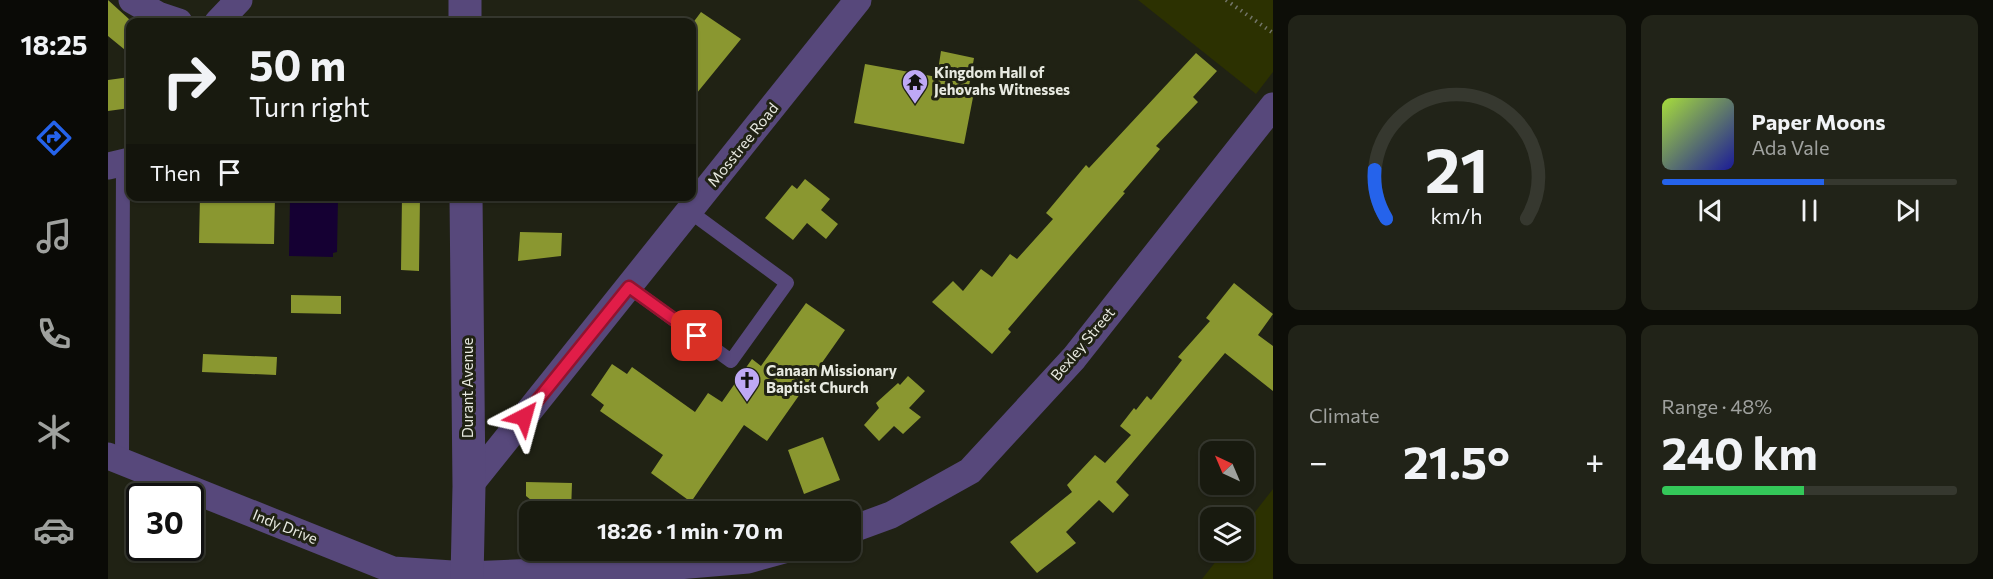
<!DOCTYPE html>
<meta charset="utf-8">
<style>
:root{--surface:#181a0f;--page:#212318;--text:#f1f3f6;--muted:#9fa19e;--line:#36382f;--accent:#2563eb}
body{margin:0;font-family:Commissioner,sans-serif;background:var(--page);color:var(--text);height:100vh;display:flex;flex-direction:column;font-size:22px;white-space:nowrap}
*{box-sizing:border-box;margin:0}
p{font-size:20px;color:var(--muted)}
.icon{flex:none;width:33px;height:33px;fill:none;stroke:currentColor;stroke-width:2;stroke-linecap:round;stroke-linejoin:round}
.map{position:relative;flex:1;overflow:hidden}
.panel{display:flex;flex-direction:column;gap:15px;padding:15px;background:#0d0e08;width:720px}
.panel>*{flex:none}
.guide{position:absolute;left:18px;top:18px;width:570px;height:183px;border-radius:12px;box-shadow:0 2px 4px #0004,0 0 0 2px var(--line);background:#181a0f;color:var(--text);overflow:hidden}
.needle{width:39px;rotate:316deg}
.fabs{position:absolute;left:1092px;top:441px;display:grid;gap:12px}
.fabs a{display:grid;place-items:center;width:54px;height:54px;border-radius:12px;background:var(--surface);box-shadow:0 2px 4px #0004,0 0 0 2px var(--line);font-size:30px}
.speed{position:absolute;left:18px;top:483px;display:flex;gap:12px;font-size:30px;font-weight:700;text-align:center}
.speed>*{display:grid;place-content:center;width:78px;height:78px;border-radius:50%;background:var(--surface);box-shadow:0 2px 4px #0004,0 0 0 2px var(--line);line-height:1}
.speed .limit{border:3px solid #111;border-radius:9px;background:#fff;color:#111}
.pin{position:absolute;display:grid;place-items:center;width:51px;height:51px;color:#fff;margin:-26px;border-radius:12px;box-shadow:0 3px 9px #0006}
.me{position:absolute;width:66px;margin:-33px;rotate:39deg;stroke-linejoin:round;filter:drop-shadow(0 0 4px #0008)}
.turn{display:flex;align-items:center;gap:21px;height:126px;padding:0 24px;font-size:27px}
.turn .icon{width:78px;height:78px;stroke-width:2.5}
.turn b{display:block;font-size:42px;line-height:51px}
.then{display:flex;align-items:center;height:57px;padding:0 24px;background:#0003;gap:12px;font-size:22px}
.big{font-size:45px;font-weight:700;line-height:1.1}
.panel .widget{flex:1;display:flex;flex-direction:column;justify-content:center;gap:9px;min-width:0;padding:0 21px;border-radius:12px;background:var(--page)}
.panel .dial{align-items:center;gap:0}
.dial svg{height:156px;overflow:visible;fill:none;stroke:var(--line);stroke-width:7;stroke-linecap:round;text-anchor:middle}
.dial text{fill:var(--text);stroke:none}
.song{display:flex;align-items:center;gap:18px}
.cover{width:72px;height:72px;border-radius:9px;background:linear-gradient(135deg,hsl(80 70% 55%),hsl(240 70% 35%))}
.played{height:6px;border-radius:3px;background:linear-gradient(90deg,var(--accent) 55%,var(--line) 55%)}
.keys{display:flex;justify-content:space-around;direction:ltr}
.heat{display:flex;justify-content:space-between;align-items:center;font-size:33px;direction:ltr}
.charge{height:9px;border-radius:4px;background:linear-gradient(90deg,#34c759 48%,var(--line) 0)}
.panel .tiles{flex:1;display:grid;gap:15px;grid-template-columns:repeat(2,1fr)}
.trip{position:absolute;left:411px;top:501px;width:342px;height:60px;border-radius:12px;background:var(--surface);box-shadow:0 2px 4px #0004,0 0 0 2px var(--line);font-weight:700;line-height:60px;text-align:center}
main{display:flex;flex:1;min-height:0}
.dock{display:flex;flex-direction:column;width:108px;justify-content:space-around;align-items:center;background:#0a0a06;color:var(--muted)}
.dock .icon{width:42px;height:42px}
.dock .current{color:var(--accent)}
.dock b{font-size:27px;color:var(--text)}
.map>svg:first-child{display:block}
</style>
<main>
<nav class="dock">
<b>18:25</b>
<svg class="icon current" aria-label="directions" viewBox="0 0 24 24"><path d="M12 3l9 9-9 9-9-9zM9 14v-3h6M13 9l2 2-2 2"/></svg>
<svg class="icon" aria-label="music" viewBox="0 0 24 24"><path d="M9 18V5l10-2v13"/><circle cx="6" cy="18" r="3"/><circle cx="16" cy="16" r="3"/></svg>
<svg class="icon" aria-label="phone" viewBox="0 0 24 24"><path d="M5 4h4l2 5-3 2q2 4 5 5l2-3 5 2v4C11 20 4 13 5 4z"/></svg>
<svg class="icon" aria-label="climate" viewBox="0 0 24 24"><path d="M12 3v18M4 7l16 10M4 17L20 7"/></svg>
<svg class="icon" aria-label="car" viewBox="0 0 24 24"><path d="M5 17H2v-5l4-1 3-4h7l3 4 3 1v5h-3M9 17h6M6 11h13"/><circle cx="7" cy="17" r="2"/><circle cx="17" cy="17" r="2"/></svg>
</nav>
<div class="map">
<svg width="1165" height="579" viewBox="0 0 1165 579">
<rect width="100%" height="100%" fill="#202214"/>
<path fill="#2c3101" d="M 1030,0 L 1165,0 L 1165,72 L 1148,94 Z
M 1165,489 L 1165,579 L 1094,579 L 1116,551 L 1136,550 L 1136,526 Z"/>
<path fill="#150033" d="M 182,197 L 230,197 L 229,252 L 225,253 L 225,257 L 181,256 Z"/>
<path fill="#8a9730" d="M 0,0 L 22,20 L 22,54 L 0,36 Z
M 593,12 L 633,39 L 584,99 L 584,24 Z
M 833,51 L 866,58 L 861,86 L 867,87 L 856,144 L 746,123 L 757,64 L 829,77 Z
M 1088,53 L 1109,71 L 1085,97 L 1090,102 L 1048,146 L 1052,149 L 1015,192 L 1017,193 L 900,329 L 903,332 L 884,354 L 824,302 L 845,281 L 855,291 L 873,269 L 884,277 L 902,254 L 909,259 L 945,219 L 938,213 L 978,165 L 981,168 Z
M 22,77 L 22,108 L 0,111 L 0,80 Z
M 697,179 L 722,199 L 713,210 L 730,224 L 718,239 L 699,223 L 685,240 L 657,218 L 684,185 L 689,189 Z
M 92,196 L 167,196 L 166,244 L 91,243 Z
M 294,196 L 312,196 L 311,271 L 293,270 Z
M 412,232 L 454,233 L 453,256 L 410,261 Z
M 1126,283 L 1165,314 L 1150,335 L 1165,346 L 1165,391 L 1117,353 L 1008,482 L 1021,495 L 1005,513 L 991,500 L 958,532 L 968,543 L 929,573 L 902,542 L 964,492 L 959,485 L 987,455 L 997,463 L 1023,435 L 1012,426 L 1026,408 L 1028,410 L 1039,396 L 1043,400 L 1074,360 L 1070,357 L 1102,321 L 1098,318 Z
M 183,295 L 233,296 L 233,314 L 183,313 Z
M 698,303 L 737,330 L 659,441 L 636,425 L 583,502 L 543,473 L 555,455 L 492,411 L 496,405 L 483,395 L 504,364 L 519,374 L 524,367 L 587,412 L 600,393 L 614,402 L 644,359 L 653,366 Z
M 95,354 L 169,357 L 168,375 L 94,372 Z
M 800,376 L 817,391 L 801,408 L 813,417 L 795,434 L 786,426 L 771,441 L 756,425 L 771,408 L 768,403 L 790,383 L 792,385 Z
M 715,437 L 732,480 L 696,494 L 680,450 Z
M 418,482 L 464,483 L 463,512 L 422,512 L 423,500 L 418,496 Z"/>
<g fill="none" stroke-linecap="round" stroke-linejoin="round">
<path stroke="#737569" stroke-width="4" stroke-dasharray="1.5 4.5" stroke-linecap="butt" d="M 1118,0 L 1165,33"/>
<path stroke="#57487b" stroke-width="14" d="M 521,287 L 623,361 L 679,283 L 581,211
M 14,461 L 15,162"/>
<path stroke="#57487b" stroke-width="27" d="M 24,0 L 50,15 L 71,22
M 110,22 L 131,0
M 0,166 L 22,161
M 0,456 L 285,570 L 359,575 L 570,566 L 640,560 L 676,550
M 361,486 L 750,0
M 742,530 L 783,515 L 862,471 L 966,358 L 1165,106"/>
<path stroke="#57487b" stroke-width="33" d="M 357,0 L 357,22
M 358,196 L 361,486 L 359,579"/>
</g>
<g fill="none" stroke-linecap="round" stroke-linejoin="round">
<g stroke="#92132f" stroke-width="15">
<path id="route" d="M 416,417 L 521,287 L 589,336"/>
</g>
<use href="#route" stroke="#e11d48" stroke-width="10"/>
</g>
<defs>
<g id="temple-pin" transform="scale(1.35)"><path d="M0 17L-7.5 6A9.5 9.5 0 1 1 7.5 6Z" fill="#bea9f5" stroke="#202214"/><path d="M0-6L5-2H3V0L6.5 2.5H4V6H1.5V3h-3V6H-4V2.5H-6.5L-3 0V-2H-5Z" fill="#111"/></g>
<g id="church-pin" transform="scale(1.35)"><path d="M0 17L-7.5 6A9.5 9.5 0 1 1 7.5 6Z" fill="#bea9f5" stroke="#202214"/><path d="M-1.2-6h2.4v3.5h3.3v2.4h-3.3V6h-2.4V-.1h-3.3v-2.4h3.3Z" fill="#111"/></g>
</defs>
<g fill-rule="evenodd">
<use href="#temple-pin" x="807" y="82"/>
<use href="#church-pin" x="639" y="380"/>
</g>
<g text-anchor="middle" stroke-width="6" stroke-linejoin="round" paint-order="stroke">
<g font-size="15" font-weight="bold" fill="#e7e9e0" stroke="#202214" text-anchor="start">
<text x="826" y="78">Kingdom Hall of<tspan x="826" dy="17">Jehovahs Witnesses</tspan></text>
<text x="658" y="376">Canaan Missionary<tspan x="658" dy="17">Baptist Church</tspan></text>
</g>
<g font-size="15" fill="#e7e9e0" stroke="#202214">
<text transform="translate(635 145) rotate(-51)" y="5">Mosstree Road</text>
<text transform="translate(975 344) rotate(-50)" y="5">Bexley Street</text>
<text transform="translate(360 388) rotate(-90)" y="5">Durant Avenue</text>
<text transform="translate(177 527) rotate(22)" y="5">Indy Drive</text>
</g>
</g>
</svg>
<div class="fabs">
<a><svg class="needle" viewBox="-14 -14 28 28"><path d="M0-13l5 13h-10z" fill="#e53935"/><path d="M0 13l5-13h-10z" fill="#9fa19e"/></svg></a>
<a><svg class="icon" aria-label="layers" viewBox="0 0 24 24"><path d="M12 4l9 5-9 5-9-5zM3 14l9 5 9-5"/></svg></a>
</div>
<div class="speed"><div class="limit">30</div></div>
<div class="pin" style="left:589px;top:336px;background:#d93025"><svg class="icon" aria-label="arrive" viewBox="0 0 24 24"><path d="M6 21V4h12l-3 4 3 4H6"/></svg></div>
<svg class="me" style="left:416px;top:417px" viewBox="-20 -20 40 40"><path d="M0-17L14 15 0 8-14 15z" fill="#e11d48" stroke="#fff" stroke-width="4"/></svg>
<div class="trip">18:26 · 1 min · 70 m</div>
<div class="guide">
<div class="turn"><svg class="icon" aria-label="right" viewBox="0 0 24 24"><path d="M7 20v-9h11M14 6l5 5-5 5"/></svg><div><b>50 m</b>Turn right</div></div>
<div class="then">Then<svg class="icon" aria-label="arrive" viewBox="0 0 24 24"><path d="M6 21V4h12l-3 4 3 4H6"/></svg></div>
</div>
</div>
<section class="panel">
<div class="tiles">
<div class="widget dial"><svg viewBox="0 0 100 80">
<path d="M14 69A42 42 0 1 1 86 69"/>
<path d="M14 69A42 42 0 0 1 8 44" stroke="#2563eb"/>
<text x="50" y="56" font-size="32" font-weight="700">21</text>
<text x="50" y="72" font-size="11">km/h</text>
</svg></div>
<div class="widget">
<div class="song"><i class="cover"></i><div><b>Paper Moons</b><p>Ada Vale</p></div></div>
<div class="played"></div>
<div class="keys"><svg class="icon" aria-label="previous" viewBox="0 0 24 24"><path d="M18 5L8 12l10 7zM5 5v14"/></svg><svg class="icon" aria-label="pause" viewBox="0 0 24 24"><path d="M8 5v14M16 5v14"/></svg><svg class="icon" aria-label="next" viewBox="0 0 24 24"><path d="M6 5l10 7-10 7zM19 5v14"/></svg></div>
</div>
<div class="widget"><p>Climate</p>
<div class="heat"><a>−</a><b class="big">21.5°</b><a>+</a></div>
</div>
<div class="widget"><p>Range · 48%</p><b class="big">240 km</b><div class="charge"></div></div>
</div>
</section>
</main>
